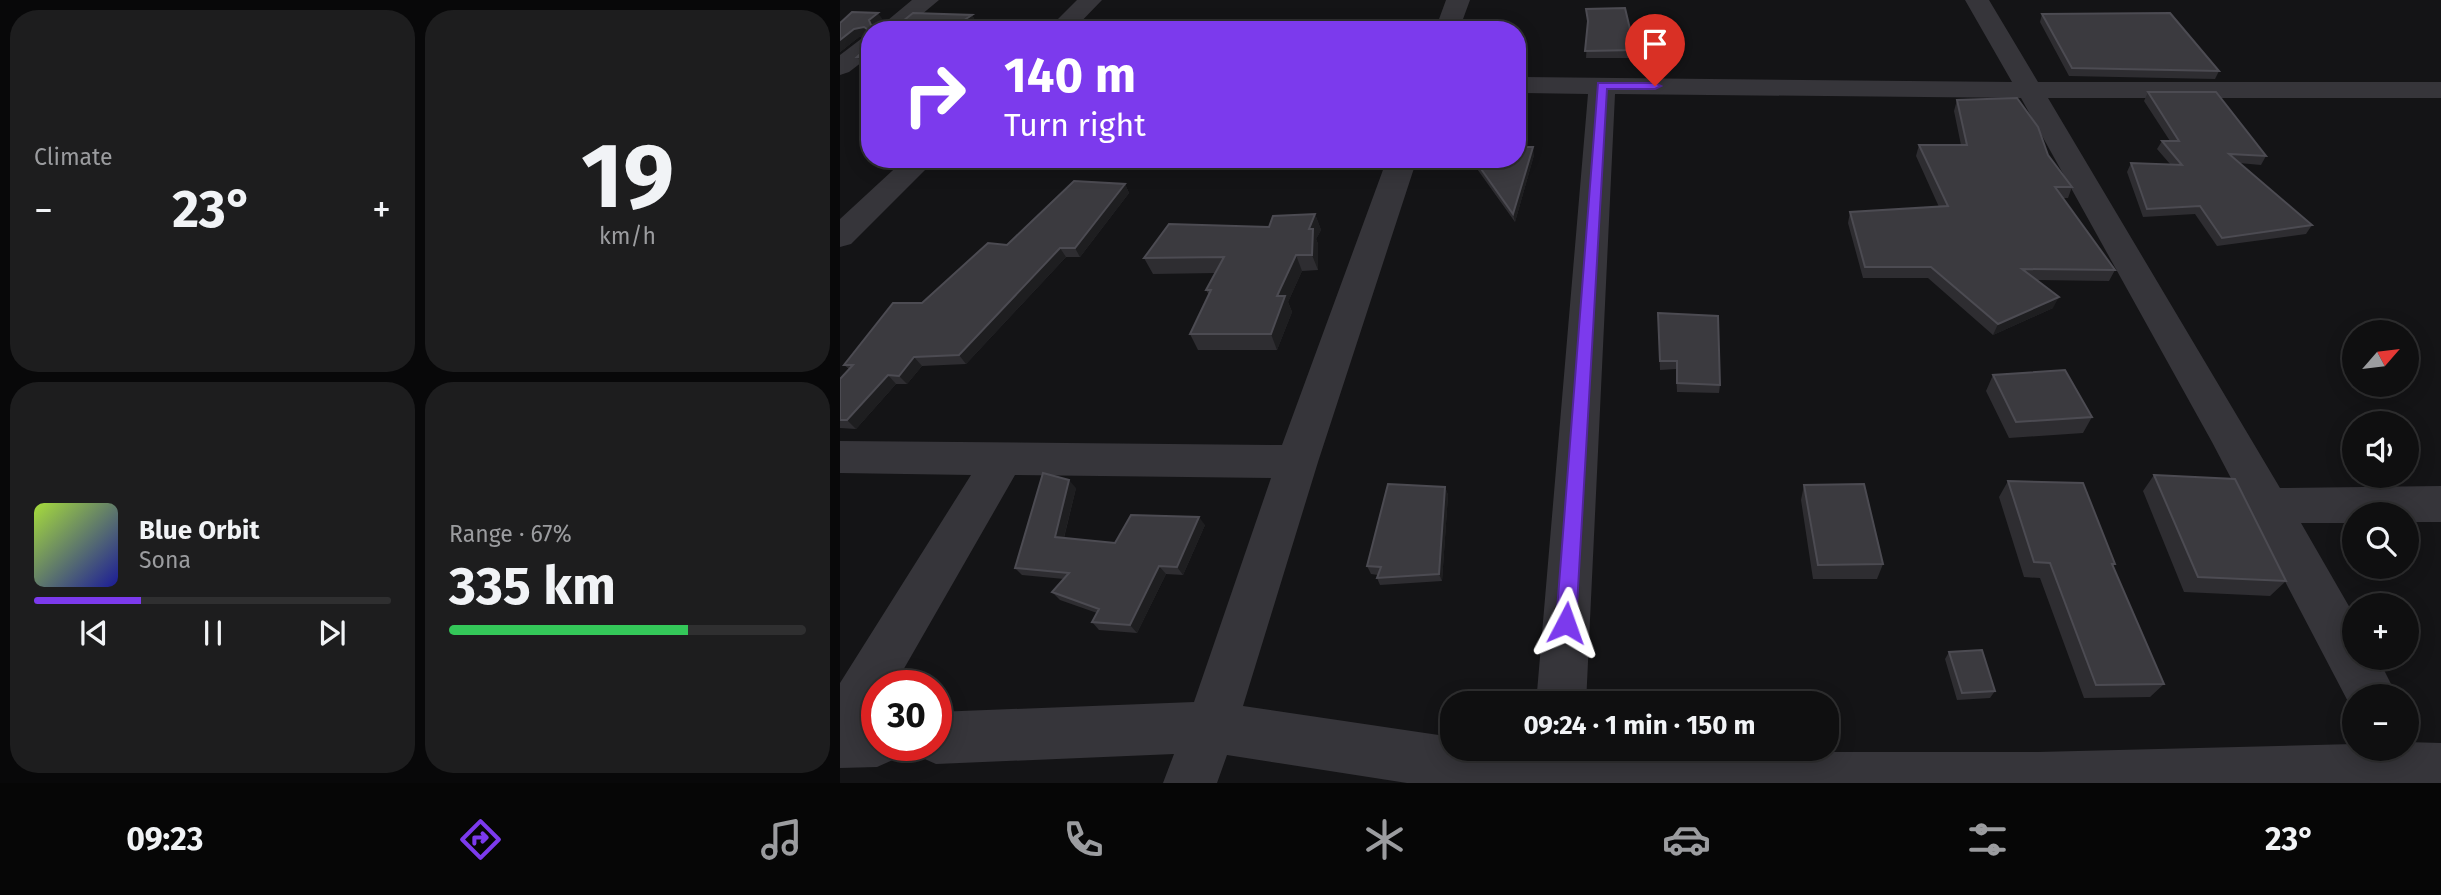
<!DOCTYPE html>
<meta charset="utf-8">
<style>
:root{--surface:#0f0f10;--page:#1d1d1e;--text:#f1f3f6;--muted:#9b9c9f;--line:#2f2f30;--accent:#7c3aed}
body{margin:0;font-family:"Fira Sans",sans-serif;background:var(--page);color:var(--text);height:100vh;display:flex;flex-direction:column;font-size:26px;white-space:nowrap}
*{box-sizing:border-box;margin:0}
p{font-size:23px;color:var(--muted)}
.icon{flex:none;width:38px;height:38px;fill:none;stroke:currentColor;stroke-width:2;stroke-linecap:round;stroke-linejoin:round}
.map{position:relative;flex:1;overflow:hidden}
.details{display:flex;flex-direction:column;gap:10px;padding:10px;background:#080809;width:840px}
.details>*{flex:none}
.hud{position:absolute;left:21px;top:21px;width:665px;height:147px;border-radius:28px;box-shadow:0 4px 18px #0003,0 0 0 2px var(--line);background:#7c3aed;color:#fff;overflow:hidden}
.needle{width:46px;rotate:62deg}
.fabs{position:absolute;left:1502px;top:320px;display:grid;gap:14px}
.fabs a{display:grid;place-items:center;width:77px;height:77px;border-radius:50%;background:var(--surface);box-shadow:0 4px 18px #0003,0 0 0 2px var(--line);font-size:35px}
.speed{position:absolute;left:21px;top:670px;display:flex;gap:14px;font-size:35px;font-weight:700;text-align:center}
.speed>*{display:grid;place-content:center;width:91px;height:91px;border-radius:50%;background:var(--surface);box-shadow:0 4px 18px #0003,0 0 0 2px var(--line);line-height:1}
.speed .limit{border:10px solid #d22;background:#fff;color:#111}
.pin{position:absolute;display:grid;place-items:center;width:60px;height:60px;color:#fff;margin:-72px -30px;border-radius:50% 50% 50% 0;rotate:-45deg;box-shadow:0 0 7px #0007}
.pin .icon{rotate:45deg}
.me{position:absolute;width:77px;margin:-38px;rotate:4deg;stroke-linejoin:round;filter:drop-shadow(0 0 5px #0008)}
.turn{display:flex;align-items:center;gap:24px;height:147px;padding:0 28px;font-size:32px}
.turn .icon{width:91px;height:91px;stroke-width:2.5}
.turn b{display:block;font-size:49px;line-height:60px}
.big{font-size:52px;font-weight:700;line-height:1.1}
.details .card{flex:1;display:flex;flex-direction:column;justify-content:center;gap:10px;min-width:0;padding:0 24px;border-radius:28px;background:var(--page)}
.details .dial{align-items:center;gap:0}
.dial b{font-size:91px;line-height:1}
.song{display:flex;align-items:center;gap:21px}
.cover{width:84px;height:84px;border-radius:10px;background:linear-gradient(135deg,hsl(80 70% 55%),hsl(240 70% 35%))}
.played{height:7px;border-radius:4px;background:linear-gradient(90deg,var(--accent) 30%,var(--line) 30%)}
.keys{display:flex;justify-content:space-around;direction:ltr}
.heat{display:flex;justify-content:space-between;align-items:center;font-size:38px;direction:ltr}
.charge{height:10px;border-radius:5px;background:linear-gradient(90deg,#34c759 67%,var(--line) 0)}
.details .tiles{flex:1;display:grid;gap:10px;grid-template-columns:repeat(2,1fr)}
.trip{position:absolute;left:600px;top:691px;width:399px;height:70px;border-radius:28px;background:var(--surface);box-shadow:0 4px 18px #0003,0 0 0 2px var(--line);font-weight:700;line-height:70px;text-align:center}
.tabs{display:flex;height:112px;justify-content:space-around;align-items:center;background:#060606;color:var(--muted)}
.tabs .icon{width:49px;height:49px}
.tabs .active{color:var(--accent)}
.tabs b{font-size:32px;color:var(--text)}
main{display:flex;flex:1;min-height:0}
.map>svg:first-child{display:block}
</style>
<main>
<section class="details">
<div class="tiles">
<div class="card"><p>Climate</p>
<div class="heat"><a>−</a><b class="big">23°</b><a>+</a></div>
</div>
<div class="card dial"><b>19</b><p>km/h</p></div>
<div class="card">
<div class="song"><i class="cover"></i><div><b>Blue Orbit</b><p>Sona</p></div></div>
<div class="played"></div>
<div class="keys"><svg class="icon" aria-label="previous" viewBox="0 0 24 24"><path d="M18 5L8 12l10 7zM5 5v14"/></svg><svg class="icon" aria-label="pause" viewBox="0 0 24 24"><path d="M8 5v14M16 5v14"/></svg><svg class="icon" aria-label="next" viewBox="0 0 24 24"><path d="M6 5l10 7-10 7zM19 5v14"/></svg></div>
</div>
<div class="card"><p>Range · 67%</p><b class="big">335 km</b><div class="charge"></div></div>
</div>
</section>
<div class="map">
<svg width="1601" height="783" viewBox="0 0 1601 783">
<rect width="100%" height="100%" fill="#141416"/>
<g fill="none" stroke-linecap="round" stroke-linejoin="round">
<path fill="#36353a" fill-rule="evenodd" d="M 72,0 L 99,0 L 63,30 L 36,30 Z
M 237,0 L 262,0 L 233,30 L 207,30 Z
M 606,0 L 630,0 L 619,30 L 595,30 Z
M 1125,0 L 1149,0 L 1198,82 L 1601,82 L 1601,98 L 1208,98 L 1440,488 L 1601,486 L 1601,522 L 1566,522 L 1566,514 L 1514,514 L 1514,523 L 1461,523 L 1514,615 L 1514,658 L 1538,658 L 1557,696 L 1514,696 L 1514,713 L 1372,442 L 1181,98 L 775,94 L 746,704 L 696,704 L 748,94 L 677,93 L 677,77 L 1172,82 Z
M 30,37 L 30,56 L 9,72 L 0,75 L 0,55 L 21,39 Z
M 65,159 L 96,159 L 11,244 L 0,247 L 0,219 Z
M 547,159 L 577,159 L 478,462 L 403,706 L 612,737 L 612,749 L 695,749 L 716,752 L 1198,752 L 1514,744 L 1514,749 L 1566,749 L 1566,742 L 1601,743 L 1601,783 L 567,783 L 387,755 L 377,783 L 323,783 L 334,754 L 96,764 L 78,756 L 73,746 L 96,746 L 96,712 L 354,702 L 431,478 L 175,475 L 54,686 L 37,686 L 37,746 L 61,746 L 55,759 L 37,767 L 0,768 L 0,683 L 131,475 L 0,473 L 0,441 L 442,445 Z"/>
</g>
<path fill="#2e2d31" d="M 746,9 L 795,50 L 795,58 L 746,58 L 748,25 Z
M 1202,14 L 1379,71 L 1375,79 L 1229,76 L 1200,22 Z
M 132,15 L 136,22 L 125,30 L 30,30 L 30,65 L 23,65 L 17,57 L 27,48 L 27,35 L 19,37 L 0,52 L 0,23 L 43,20 L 38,25 L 58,25 Z
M 1308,92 L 1426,156 L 1421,165 L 1399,163 L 1472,225 L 1466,234 L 1377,246 L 1355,214 L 1303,217 L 1287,172 L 1291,163 L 1330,164 L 1317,149 L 1322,141 L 1330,141 L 1304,101 Z
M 1117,100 L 1208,155 L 1232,187 L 1228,198 L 1223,198 L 1275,270 L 1269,281 L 1197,280 L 1213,308 L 1153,335 L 1088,278 L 1023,278 L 1008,223 L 1010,212 L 1099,207 L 1076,156 L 1079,145 L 1121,145 L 1114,111 Z
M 694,155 L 675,222 L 630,159 L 677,159 Z
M 285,184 L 289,193 L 240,257 L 226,257 L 126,364 L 82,366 L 67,384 L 56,384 L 16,429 L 0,428 L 0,379 L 9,369 L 4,365 L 82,303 L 167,245 Z
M 475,214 L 481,230 L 476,239 L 478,244 L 478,270 L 462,271 L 448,302 L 452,312 L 437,350 L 358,350 L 350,334 L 369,295 L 366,290 L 376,273 L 313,274 L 304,258 L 429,227 Z
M 818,313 L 880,385 L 879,393 L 837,392 L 836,369 L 820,370 Z
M 1153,375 L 1252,417 L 1243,433 L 1169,438 L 1146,391 Z
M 1314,475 L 1446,581 L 1430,596 L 1344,592 L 1303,491 Z
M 1168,481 L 1275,564 L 1273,566 L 1324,684 L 1310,697 L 1244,698 L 1200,578 L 1184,577 L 1159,497 Z
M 964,485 L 1043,564 L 1037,579 L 973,579 L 961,500 Z
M 605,487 L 608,495 L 602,581 L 540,585 L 537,578 L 538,575 L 531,574 L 527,566 Z
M 236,488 L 224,538 L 275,543 L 365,525 L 343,575 L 326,574 L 297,633 L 259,630 L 252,622 L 257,613 L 220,600 L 212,592 L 224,579 L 182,575 L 175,568 Z
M 1109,652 L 1155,691 L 1150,698 L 1117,700 L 1105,659 Z"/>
<path fill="#1e1e20" d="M 38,13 L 43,20 L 34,28 L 31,25 L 29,20 Z
M 132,15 L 136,22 L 125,30 L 109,30 Z
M 24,27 L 29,34 L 19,37 L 0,52 L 0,40 L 14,29 Z
M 693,147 L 694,155 L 675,222 L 673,214 Z
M 285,184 L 289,193 L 240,257 L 235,248 Z
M 475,214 L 481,230 L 476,239 L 478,244 L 478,270 L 472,255 L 469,229 Z
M 220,248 L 226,257 L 126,364 L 119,355 Z
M 456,255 L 462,271 L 448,302 L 452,312 L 437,350 L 431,334 L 437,296 Z
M 1219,297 L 1213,308 L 1153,335 L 1158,324 Z
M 74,357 L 82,366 L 67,384 L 59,376 Z
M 48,375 L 56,384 L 16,429 L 7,420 Z
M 229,480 L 236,488 L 222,545 L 215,537 Z
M 605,487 L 608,495 L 602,581 L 599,574 Z
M 359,517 L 365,525 L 343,575 L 337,567 Z
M 319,566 L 326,574 L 297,633 L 290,625 Z"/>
<path fill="#3b3a3f" stroke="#4c4b52" stroke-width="2" d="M 785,8 L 795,50 L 745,51 L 748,21 L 746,9 Z
M 12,12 L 38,13 L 29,20 L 31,25 L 58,25 L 73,13 L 132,15 L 109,30 L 30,30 L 30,57 L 17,57 L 27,48 L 27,29 L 24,27 L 14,29 L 0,40 L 0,23 Z
M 1330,13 L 1379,71 L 1232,68 L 1202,14 Z
M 1308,92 L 1376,92 L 1426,156 L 1389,154 L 1472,225 L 1382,238 L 1360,206 L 1307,209 L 1291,163 L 1342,165 L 1322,141 L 1339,141 Z
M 1177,98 L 1198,127 L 1208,155 L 1232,187 L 1215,187 L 1275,270 L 1182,269 L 1219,297 L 1158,324 L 1091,267 L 1025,267 L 1010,212 L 1108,206 L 1079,145 L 1127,145 L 1117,100 Z
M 677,147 L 693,147 L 673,214 L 634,159 L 677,159 Z
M 234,181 L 285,184 L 235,248 L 220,248 L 119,355 L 74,357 L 59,376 L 48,375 L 7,420 L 0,420 L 0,379 L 13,365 L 4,365 L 53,303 L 82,303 L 148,243 L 167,245 Z
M 475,214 L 469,229 L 473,229 L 472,255 L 456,255 L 437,296 L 445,296 L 431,334 L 350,334 L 371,290 L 366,290 L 384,257 L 304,258 L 329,224 L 429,227 L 433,216 Z
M 818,313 L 878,316 L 880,385 L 837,383 L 837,361 L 820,361 Z
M 1225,370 L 1252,417 L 1176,422 L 1153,375 Z
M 203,473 L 229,480 L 215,537 L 275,543 L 291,515 L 359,517 L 337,567 L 319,566 L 290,625 L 252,622 L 259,609 L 212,592 L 229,573 L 175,568 Z
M 1314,475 L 1395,479 L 1446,581 L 1358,577 Z
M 1168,481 L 1243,483 L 1275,564 L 1272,564 L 1324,684 L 1256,685 L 1210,563 L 1194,562 Z
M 548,484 L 605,487 L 599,574 L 537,578 L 541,567 L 527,566 Z
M 1024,484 L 1043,564 L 978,565 L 964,485 Z
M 1142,650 L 1155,691 L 1122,693 L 1109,652 Z"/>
<path fill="#7c3aed" stroke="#51269a" stroke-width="2" d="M 758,83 L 815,83 L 821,86 L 815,89 L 767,89 L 736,623 L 733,629 L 726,632 L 719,629 L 716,623 Z"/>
</svg>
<div class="fabs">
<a><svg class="needle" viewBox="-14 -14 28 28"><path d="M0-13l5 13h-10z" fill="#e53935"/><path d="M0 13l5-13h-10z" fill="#9b9c9f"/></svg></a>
<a><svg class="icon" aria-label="sound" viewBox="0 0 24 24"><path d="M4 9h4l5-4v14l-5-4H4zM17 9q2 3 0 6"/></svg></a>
<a><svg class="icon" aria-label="search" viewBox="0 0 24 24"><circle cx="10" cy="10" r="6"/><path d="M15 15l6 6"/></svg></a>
<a>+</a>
<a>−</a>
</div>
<div class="speed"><div class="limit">30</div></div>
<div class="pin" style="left:815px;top:86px;background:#d93025"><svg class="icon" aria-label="arrive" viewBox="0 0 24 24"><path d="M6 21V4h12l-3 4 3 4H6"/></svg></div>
<svg class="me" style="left:726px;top:623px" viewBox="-20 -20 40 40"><path d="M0-17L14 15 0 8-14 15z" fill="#7c3aed" stroke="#fff" stroke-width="4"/></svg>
<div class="trip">09:24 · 1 min · 150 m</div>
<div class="hud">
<div class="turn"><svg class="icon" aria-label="right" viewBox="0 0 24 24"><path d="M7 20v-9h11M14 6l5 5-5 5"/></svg><div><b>140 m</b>Turn right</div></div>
</div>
</div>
</main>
<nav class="tabs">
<b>09:23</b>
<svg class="icon active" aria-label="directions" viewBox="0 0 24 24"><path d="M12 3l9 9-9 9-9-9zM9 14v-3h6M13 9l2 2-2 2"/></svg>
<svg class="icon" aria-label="music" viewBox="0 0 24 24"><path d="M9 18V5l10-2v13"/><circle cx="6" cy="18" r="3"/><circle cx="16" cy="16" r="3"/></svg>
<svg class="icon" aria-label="phone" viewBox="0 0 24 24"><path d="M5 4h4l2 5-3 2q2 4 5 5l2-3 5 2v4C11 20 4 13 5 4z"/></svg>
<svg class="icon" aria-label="climate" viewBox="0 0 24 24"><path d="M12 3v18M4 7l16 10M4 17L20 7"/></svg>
<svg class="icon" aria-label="car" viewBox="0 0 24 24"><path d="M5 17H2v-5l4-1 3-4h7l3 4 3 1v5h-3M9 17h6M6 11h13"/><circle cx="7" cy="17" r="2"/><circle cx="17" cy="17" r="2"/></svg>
<svg class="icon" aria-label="filters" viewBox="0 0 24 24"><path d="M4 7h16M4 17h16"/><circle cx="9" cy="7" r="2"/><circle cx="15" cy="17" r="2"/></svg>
<b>23°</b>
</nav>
